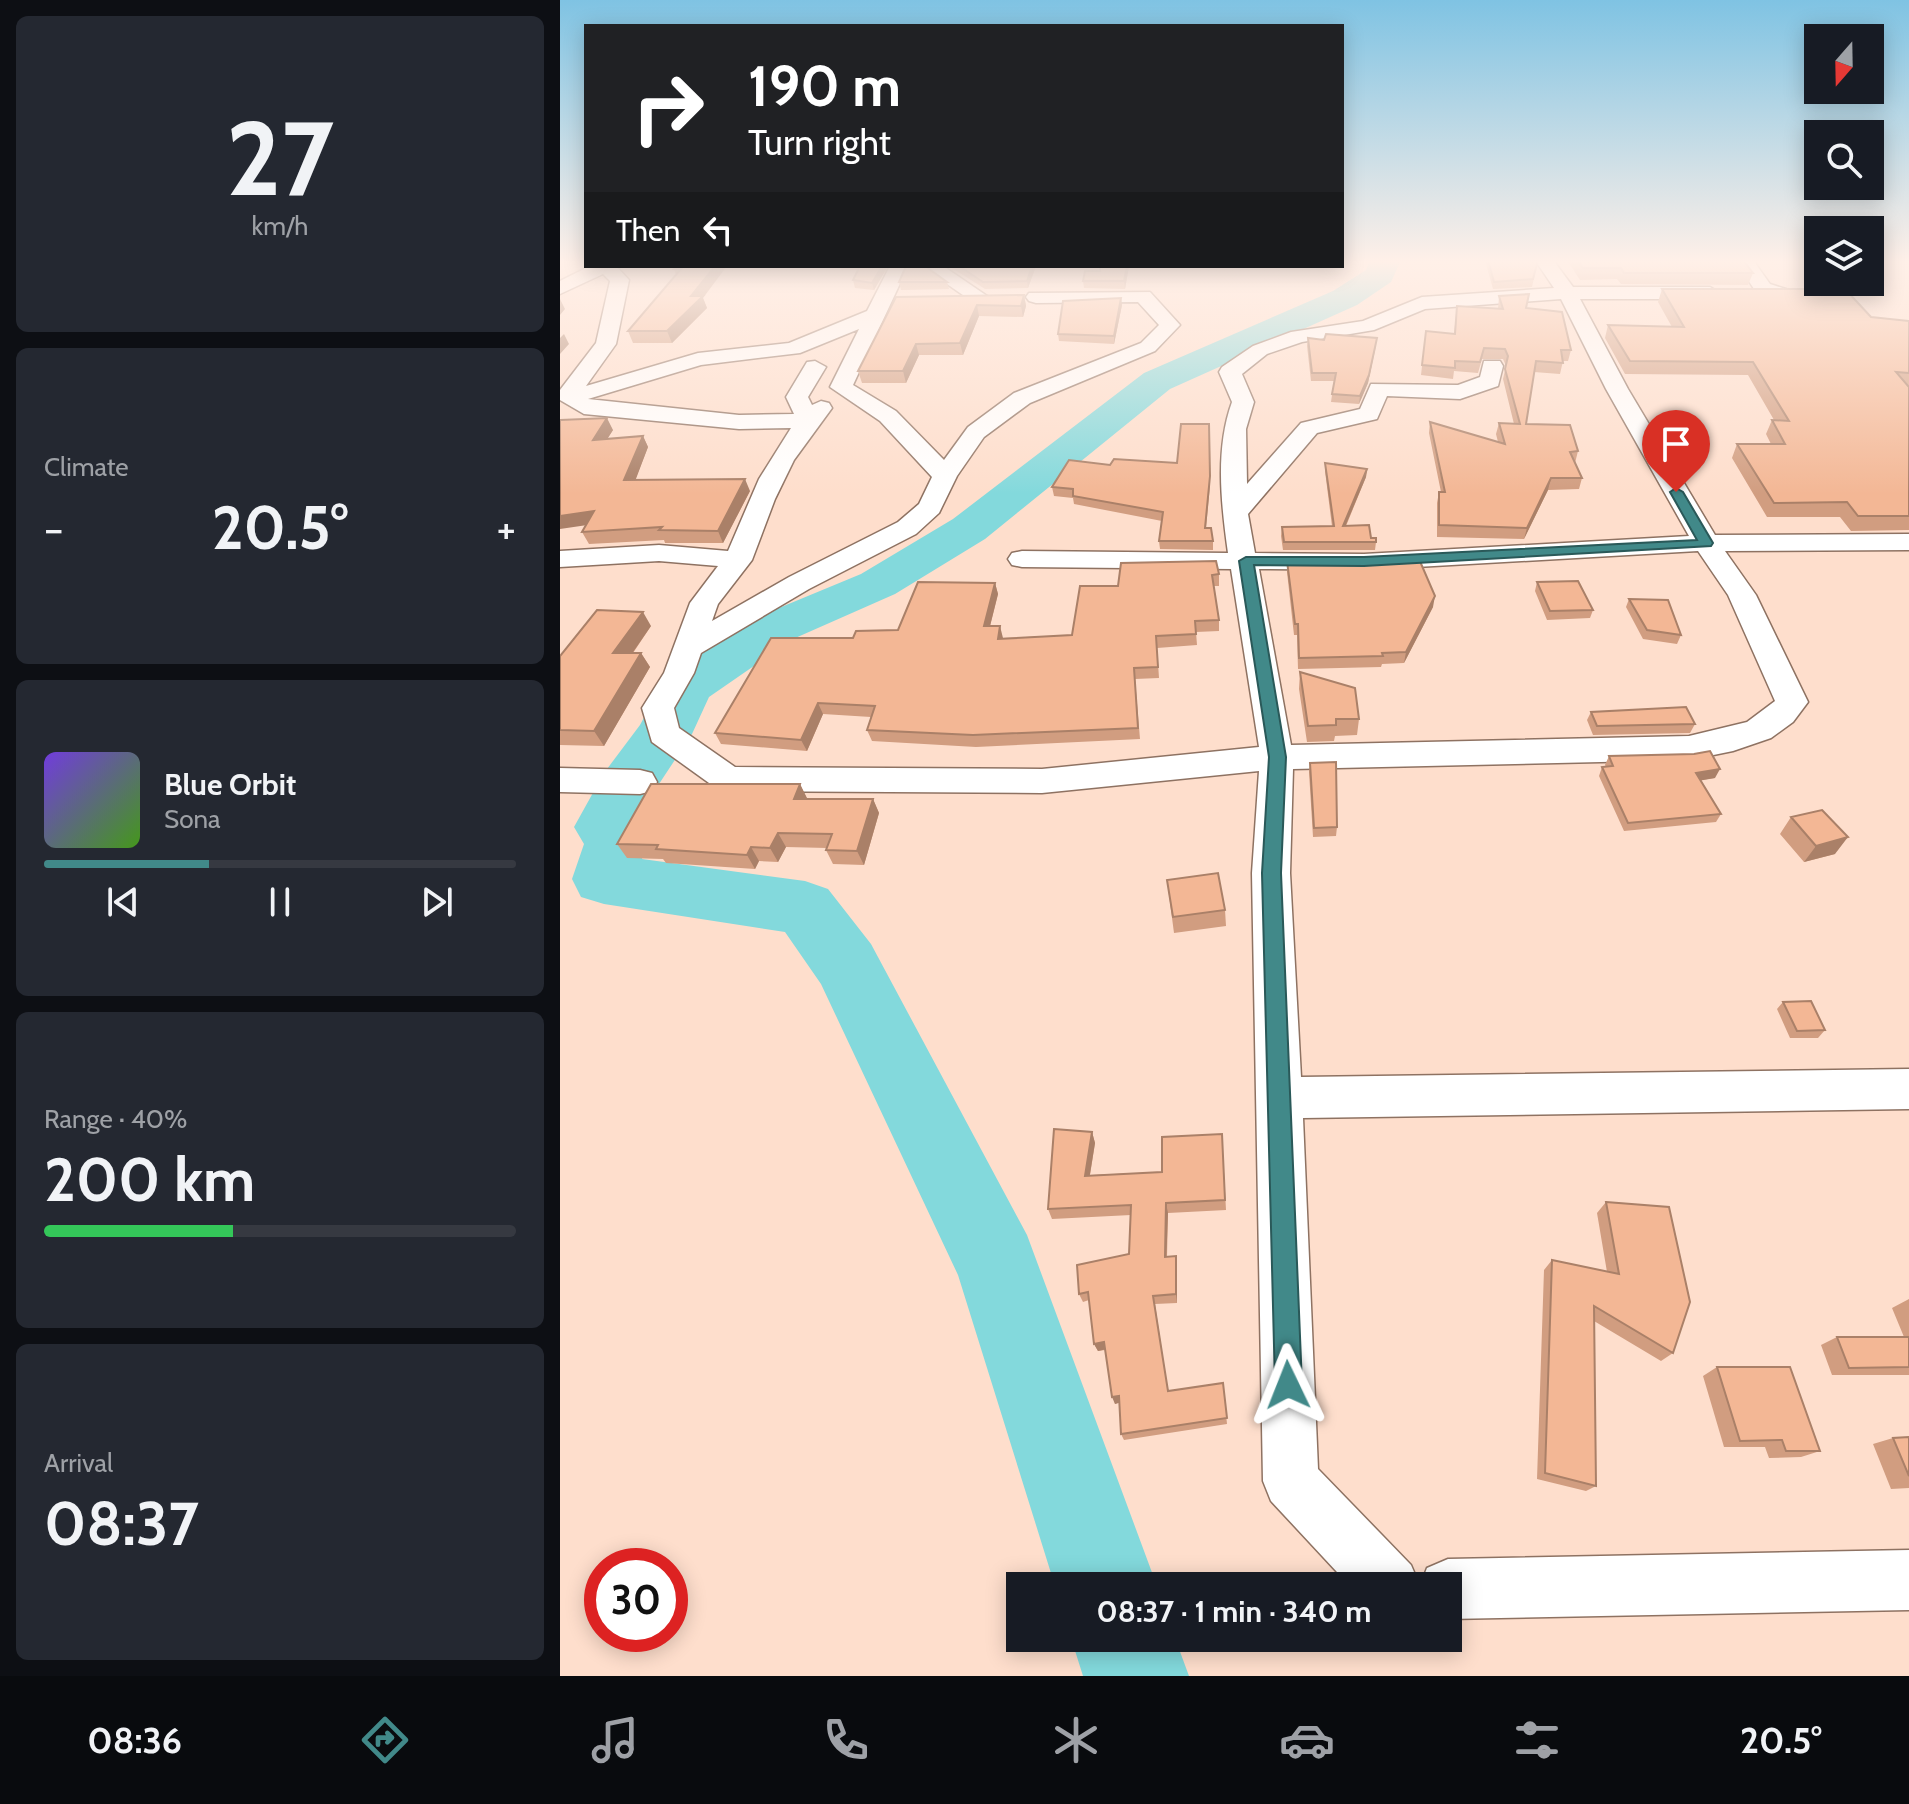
<!DOCTYPE html>
<meta charset="utf-8">
<style>
:root{--surface:#171b24;--page:#242831;--text:#f1f3f6;--muted:#9ea1a6;--line:#363941;--accent:#418989}
body{margin:0;font-family:Cabin,sans-serif;background:var(--page);color:var(--text);height:100vh;display:flex;flex-direction:column;font-size:30px;white-space:nowrap}
*{box-sizing:border-box;margin:0}
p{font-size:26px;color:var(--muted)}
.icon{flex:none;width:44px;height:44px;fill:none;stroke:currentColor;stroke-width:2;stroke-linecap:round;stroke-linejoin:round}
.map{position:relative;flex:1;overflow:hidden}
.panel{display:flex;flex-direction:column;gap:16px;padding:16px;background:#0d0f14;width:560px}
.panel>*{flex:none}
.banner{position:absolute;left:24px;top:24px;width:760px;height:244px;border-radius:0px;box-shadow:0 4px 20px #0003;background:#202124;color:#fff;overflow:hidden}
.needle{width:52px;rotate:200deg}
.buttons{position:absolute;left:1244px;top:24px;display:grid;gap:16px}
.buttons a{display:grid;place-items:center;width:80px;height:80px;border-radius:0px;background:var(--surface);box-shadow:0 4px 20px #0003;font-size:40px}
.speed{position:absolute;left:24px;top:1548px;display:flex;gap:16px;font-size:40px;font-weight:700;text-align:center}
.speed>*{display:grid;place-content:center;width:104px;height:104px;border-radius:50%;background:var(--surface);box-shadow:0 4px 20px #0003;line-height:1}
.speed .limit{border:12px solid #d22;background:#fff;color:#111}
.pin{position:absolute;display:grid;place-items:center;width:68px;height:68px;color:#fff;margin:-82px -34px;border-radius:50% 50% 50% 0;rotate:-45deg;box-shadow:0 0 8px #0007}
.pin .icon{rotate:45deg}
.me{position:absolute;width:88px;margin:-44px;rotate:358deg;stroke-linejoin:round;filter:drop-shadow(0 0 6px #0008)}
.turn{display:flex;align-items:center;gap:28px;height:168px;padding:0 32px;font-size:36px}
.turn .icon{width:104px;height:104px;stroke-width:2.5}
.turn b{display:block;font-size:56px;line-height:68px}
.then{display:flex;align-items:center;height:76px;padding:0 32px;background:#0003;gap:16px;font-size:30px}
.big{font-size:60px;font-weight:700;line-height:1.1}
.panel .card{flex:1;display:flex;flex-direction:column;justify-content:center;gap:12px;min-width:0;padding:0 28px;border-radius:12px;background:var(--page)}
.panel .dial{align-items:center;gap:0}
.dial b{font-size:104px;line-height:1}
.song{display:flex;align-items:center;gap:24px}
.cover{width:96px;height:96px;border-radius:12px;background:linear-gradient(135deg,hsl(260 70% 55%),hsl(100 70% 35%))}
.played{height:8px;border-radius:4px;background:linear-gradient(90deg,var(--accent) 35%,var(--line) 35%)}
.keys{display:flex;justify-content:space-around;direction:ltr}
.heat{display:flex;justify-content:space-between;align-items:center;font-size:44px;direction:ltr}
.charge{height:12px;border-radius:6px;background:linear-gradient(90deg,#34c759 40%,var(--line) 0)}
.trip{position:absolute;left:446px;top:1572px;width:456px;height:80px;border-radius:0px;background:var(--surface);box-shadow:0 4px 20px #0003;font-weight:700;line-height:80px;text-align:center}
.tab-bar{display:flex;height:128px;justify-content:space-around;align-items:center;background:#090b0e;color:var(--muted)}
.tab-bar .icon{width:56px;height:56px}
.tab-bar .selected{color:var(--accent)}
.tab-bar b{font-size:36px;color:var(--text)}
main{display:flex;flex:1;min-height:0}
.map>svg:first-child{display:block}
</style>
<main>
<section class="panel">
<div class="card dial"><b>27</b><p>km/h</p></div>
<div class="card"><p>Climate</p>
<div class="heat"><a>−</a><b class="big">20.5°</b><a>+</a></div>
</div>
<div class="card">
<div class="song"><i class="cover"></i><div><b>Blue Orbit</b><p>Sona</p></div></div>
<div class="played"></div>
<div class="keys"><svg class="icon" aria-label="previous" viewBox="0 0 24 24"><path d="M18 5L8 12l10 7zM5 5v14"/></svg><svg class="icon" aria-label="pause" viewBox="0 0 24 24"><path d="M8 5v14M16 5v14"/></svg><svg class="icon" aria-label="next" viewBox="0 0 24 24"><path d="M6 5l10 7-10 7zM19 5v14"/></svg></div>
</div>
<div class="card"><p>Range · 40%</p><b class="big">200 km</b><div class="charge"></div></div>
<div class="card"><p>Arrival</p><b class="big">08:37</b></div>
</section>
<div class="map">
<svg width="1349" height="1676" viewBox="0 0 1349 1676">
<rect width="100%" height="100%" fill="#fedecc"/>
<g fill="none" stroke-linecap="round" stroke-linejoin="round">
<path fill="#83d9dc" fill-rule="evenodd" d="M 810,260 L 841,260 L 831,282 L 797,305 L 610,389 L 425,539 L 335,594 L 233,639 L 149,697 L 132,734 L 99,784 L 107,797 L 91,829 L 82,859 L 245,881 L 268,889 L 311,944 L 467,1235 L 597,1586 L 495,1586 L 398,1275 L 261,984 L 225,932 L 44,904 L 21,897 L 12,879 L 24,844 L 14,827 L 44,773 L 80,725 L 108,673 L 197,617 L 301,574 L 393,519 L 584,373 L 773,291 L 806,270 Z
M 511,1638 L 615,1638 L 629,1676 L 523,1676 Z"/>
<g stroke="#8e7262" stroke-width="3">
<path id="minor" d="M 975,260 L 993,260 L 1013,287 L 1150,287 L 1160,293 L 1150,299 L 1020,299 L 1068,389 L 1155,535 L 1349,534 L 1349,550 L 1165,551 L 1196,595 L 1248,702 L 1233,722 L 1211,738 L 1173,751 L 1129,760 L 733,769 L 730,873 L 741,1077 L 1349,1069 L 1349,1109 L 743,1118 L 758,1469 L 851,1565 L 860,1586 L 867,1568 L 888,1559 L 1349,1550 L 1349,1610 L 888,1619 L 888,1586 L 790,1586 L 711,1501 L 703,1481 L 692,873 L 699,771 L 482,793 L 168,791 L 156,788 L 92,742 L 82,708 L 104,673 L 130,603 L 158,566 L 99,561 L 0,567 L 0,551 L 99,545 L 168,551 L 199,479 L 231,428 L 179,429 L 24,414 L 0,400 L 0,390 L 36,343 L 50,281 L 43,274 L 0,294 L 0,281 L 30,266 L 56,266 L 69,280 L 56,344 L 26,386 L 138,353 L 229,343 L 307,311 L 330,266 L 348,266 L 293,385 L 336,411 L 384,460 L 408,427 L 454,393 L 581,343 L 599,325 L 578,302 L 476,303 L 469,301 L 466,297 L 469,293 L 590,292 L 620,325 L 595,351 L 470,403 L 424,437 L 397,476 L 379,513 L 356,534 L 249,589 L 141,653 L 134,673 L 114,708 L 119,728 L 175,767 L 482,769 L 699,747 L 671,569 L 462,567 L 452,565 L 448,559 L 452,553 L 462,551 L 668,553 C 661,503 655,449 672,402 L 659,372 L 662,367 L 693,346 L 731,332 L 803,321 L 862,297 L 994,288 ZM 1001,299 L 1046,389 L 1129,536 L 804,554 L 695,553 L 688,514 L 757,433 L 817,419 L 827,396 L 900,399 L 938,386 L 943,366 L 940,361 L 924,361 L 920,377 L 898,385 L 811,384 L 800,409 L 741,423 L 687,484 L 686,429 L 694,402 L 682,374 L 707,354 L 742,342 L 814,330 L 865,309 ZM 299,329 L 270,387 L 320,421 L 372,477 L 359,504 L 338,522 L 229,577 L 152,621 L 158,604 L 192,560 L 215,499 L 234,460 L 272,408 L 269,403 L 261,401 L 252,405 L 248,397 L 266,367 L 255,361 L 247,362 L 226,397 L 234,414 L 179,415 L 28,399 L 141,365 L 240,353 ZM 1138,551 L 1168,595 L 1215,701 L 1187,722 L 1129,736 L 731,745 L 699,569 L 804,570 Z
M 1175,260 L 1193,260 L 1210,284 L 1229,290 L 1232,294 L 1222,300 L 1196,292 Z
M 361,266 L 383,266 L 430,298 L 427,302 L 413,302 Z
M 0,768 L 80,770 L 92,773 L 97,782 L 92,791 L 80,794 L 0,792 Z"/>
</g>
<use href="#minor" fill="#fff" fill-rule="evenodd"/>
</g>
<path fill="#d19d80" d="M 925,260 L 978,260 L 972,287 L 933,289 Z
M 1007,260 L 1183,260 L 1193,273 L 1188,285 L 1061,284 L 1057,279 L 1020,280 Z
M 117,266 L 143,298 L 147,308 L 112,343 L 73,343 L 68,331 L 116,275 L 114,269 Z
M 280,266 L 328,266 L 314,290 L 295,288 L 293,280 L 298,270 L 281,270 Z
M 389,266 L 476,266 L 468,288 L 425,289 Z
M 540,266 L 569,266 L 565,289 L 524,288 L 523,281 L 540,271 Z
M 339,282 L 387,282 L 389,289 L 341,290 Z
M 1102,289 L 1311,317 L 1349,321 L 1349,530 L 1291,531 L 1280,517 L 1207,517 L 1172,458 L 1177,444 L 1211,444 L 1206,434 L 1212,420 L 1214,420 L 1188,375 L 1065,374 L 1045,338 L 1048,325 L 1112,327 L 1098,302 Z
M 464,295 L 466,306 L 463,317 L 419,316 L 403,355 L 359,355 L 346,383 L 302,383 L 298,371 L 336,297 Z
M 939,296 L 966,308 L 1011,350 L 1008,361 L 1003,361 L 1000,374 L 974,372 L 966,424 L 1018,451 L 1015,463 L 1022,478 L 1019,489 L 988,490 L 964,539 L 877,537 L 877,503 L 879,492 L 881,492 L 869,433 L 870,422 L 938,442 L 936,434 L 939,423 L 954,424 L 943,379 L 946,366 L 943,359 L 922,359 L 918,373 L 894,371 L 893,379 L 861,375 L 866,331 L 894,334 L 897,306 L 938,309 Z
M 562,305 L 554,344 L 499,341 L 498,334 Z
M 748,338 L 816,346 L 808,383 L 799,404 L 771,402 L 774,381 L 751,381 L 747,346 Z
M 0,420 L 53,430 L 47,439 L 83,436 L 88,447 L 75,480 L 190,491 L 163,543 L 105,543 L 104,540 L 29,544 L 22,532 L 26,525 Z
M 765,463 L 807,469 L 806,477 L 786,526 L 811,538 L 816,542 L 815,550 L 723,550 L 721,536 L 722,527 L 772,526 L 765,471 Z
M 650,485 L 646,528 L 653,541 L 653,550 L 600,549 L 599,541 L 602,521 L 514,504 L 513,498 L 494,496 L 492,487 Z
M 727,561 L 873,607 L 844,663 L 822,664 L 821,667 L 738,669 L 737,635 L 734,635 L 727,572 Z
M 659,574 L 659,586 L 654,586 L 659,620 L 659,631 L 636,632 L 637,645 L 597,648 L 599,678 L 575,679 L 580,739 L 416,747 L 312,741 L 307,730 L 311,717 L 263,714 L 247,751 L 161,744 L 155,733 L 293,638 L 338,630 L 435,583 L 438,594 L 430,626 L 442,638 L 512,635 L 558,586 Z
M 977,582 L 1033,610 L 1030,618 L 987,620 L 975,591 Z
M 1069,599 L 1121,635 L 1117,644 L 1083,639 L 1066,607 Z
M 91,626 L 73,653 L 81,653 L 90,667 L 44,746 L 0,745 L 0,656 Z
M 740,672 L 799,719 L 797,735 L 775,736 L 774,741 L 747,742 L 739,689 Z
M 1031,712 L 1135,724 L 1130,733 L 1033,735 L 1027,720 Z
M 1049,756 L 1155,778 L 1141,780 L 1161,814 L 1156,822 L 1064,831 L 1039,776 L 1042,767 L 1046,767 L 1045,765 Z
M 750,763 L 777,827 L 776,836 L 753,837 L 749,772 Z
M 240,784 L 247,799 L 313,799 L 319,813 L 304,865 L 273,864 L 266,850 L 267,848 L 226,847 L 218,862 L 199,861 L 195,869 L 106,863 L 103,859 L 67,858 L 57,844 Z
M 1231,817 L 1275,854 L 1244,862 L 1220,834 Z
M 607,880 L 665,910 L 666,926 L 614,933 Z
M 1223,1002 L 1265,1030 L 1258,1038 L 1230,1038 L 1217,1009 Z
M 532,1132 L 535,1143 L 530,1175 L 602,1172 L 662,1134 L 666,1210 L 608,1213 L 607,1257 L 617,1265 L 617,1303 L 595,1304 L 608,1391 L 663,1383 L 667,1424 L 564,1440 L 561,1434 L 560,1402 L 555,1404 L 545,1350 L 538,1351 L 534,1344 L 529,1300 L 523,1302 L 519,1294 L 569,1254 L 571,1215 L 492,1219 L 488,1209 Z
M 1046,1202 L 1113,1353 L 1101,1361 L 1034,1321 L 1036,1486 L 1026,1491 L 977,1479 L 984,1270 L 992,1260 L 1047,1272 L 1037,1213 Z
M 1349,1299 L 1349,1375 L 1272,1375 L 1261,1345 L 1277,1337 L 1344,1337 L 1332,1308 Z
M 1157,1367 L 1260,1451 L 1241,1457 L 1209,1458 L 1205,1447 L 1164,1447 L 1143,1376 Z
M 1349,1437 L 1349,1488 L 1331,1489 L 1313,1444 L 1333,1438 Z"/>
<path fill="#aa8068" d="M 155,266 L 167,266 L 143,298 L 147,308 L 112,343 L 107,331 L 131,296 Z
M 322,266 L 328,266 L 314,290 L 312,283 Z
M 472,266 L 476,266 L 468,288 L 467,281 Z
M 567,266 L 569,266 L 565,289 L 564,281 Z
M 464,295 L 466,306 L 463,317 L 461,306 Z
M 561,298 L 562,305 L 554,344 L 554,336 Z
M 0,299 L 5,309 L 0,315 Z
M 417,305 L 419,316 L 403,355 L 400,343 Z
M 4,334 L 9,344 L 0,354 L 0,338 Z
M 817,338 L 808,383 L 799,404 L 800,396 Z
M 356,344 L 359,355 L 346,383 L 343,371 Z
M 47,418 L 53,430 L 39,452 L 33,440 Z
M 83,436 L 88,447 L 71,492 L 64,480 Z
M 807,469 L 806,477 L 782,534 L 783,526 Z
M 991,478 L 988,490 L 964,539 L 967,528 Z
M 185,479 L 190,491 L 163,543 L 158,531 Z
M 34,511 L 41,523 L 0,529 L 0,516 Z
M 435,583 L 438,594 L 427,638 L 424,626 Z
M 875,596 L 873,607 L 844,663 L 846,652 Z
M 83,612 L 91,626 L 62,668 L 53,653 Z
M 440,626 L 443,638 L 440,650 L 438,639 Z
M 81,653 L 90,667 L 44,746 L 34,731 Z
M 258,703 L 263,714 L 247,751 L 241,740 Z
M 1160,769 L 1155,778 L 1132,782 L 1136,773 Z
M 240,784 L 247,798 L 241,813 L 234,799 Z
M 313,799 L 319,813 L 304,865 L 297,851 Z
M 218,833 L 226,847 L 218,862 L 210,848 Z
M 1288,837 L 1275,854 L 1244,862 L 1256,846 Z
M 191,847 L 199,861 L 195,869 L 187,855 Z
M 532,1132 L 535,1143 L 528,1186 L 525,1176 Z
M 606,1203 L 608,1213 L 606,1266 L 605,1257 Z
M 616,1256 L 617,1265 L 617,1303 L 616,1294 Z
M 544,1342 L 547,1349 L 538,1351 L 534,1344 Z
M 559,1396 L 562,1402 L 555,1404 L 552,1397 Z"/>
<path fill="#f3b795" stroke="#aa8068" stroke-width="2" d="M 928,260 L 978,260 L 973,279 L 934,282 Z
M 1017,260 L 1183,260 L 1193,273 L 1064,273 L 1061,268 L 1023,268 Z
M 117,266 L 155,266 L 131,296 L 143,296 L 107,331 L 68,331 L 121,269 L 114,269 Z
M 300,266 L 322,266 L 312,283 L 293,280 Z
M 346,266 L 365,266 L 387,282 L 339,282 Z
M 399,266 L 472,266 L 467,281 L 423,282 Z
M 540,266 L 567,266 L 564,281 L 523,281 L 525,271 L 540,271 Z
M 1102,289 L 1285,289 L 1311,317 L 1349,321 L 1349,373 L 1336,372 L 1349,387 L 1349,516 L 1298,516 L 1287,502 L 1214,503 L 1177,444 L 1225,444 L 1212,420 L 1229,421 L 1193,362 L 1070,361 L 1048,325 L 1124,327 Z
M 969,294 L 966,308 L 1002,312 L 1011,350 L 1001,350 L 1003,363 L 976,361 L 966,424 L 1010,425 L 1018,451 L 1010,452 L 1022,478 L 991,478 L 967,528 L 879,525 L 879,492 L 885,492 L 870,422 L 945,444 L 939,423 L 960,424 L 945,369 L 948,356 L 945,349 L 924,348 L 920,362 L 895,361 L 895,368 L 862,365 L 866,331 L 895,334 L 897,306 L 943,309 L 939,296 Z
M 464,295 L 461,306 L 417,305 L 400,343 L 356,344 L 343,371 L 298,371 L 336,297 Z
M 561,298 L 554,336 L 498,334 L 503,301 Z
M 766,334 L 817,338 L 809,375 L 800,396 L 772,394 L 776,373 L 752,373 L 748,338 L 764,340 Z
M 47,418 L 33,440 L 83,436 L 64,480 L 185,479 L 158,531 L 99,530 L 102,527 L 22,532 L 34,511 L 0,516 L 0,420 Z
M 621,424 L 649,424 L 650,476 L 645,528 L 651,528 L 653,541 L 599,541 L 603,512 L 513,496 L 513,489 L 492,487 L 509,460 L 550,465 L 554,459 L 617,463 Z
M 765,463 L 807,469 L 783,526 L 809,525 L 811,538 L 816,538 L 816,542 L 724,542 L 722,527 L 774,526 Z
M 859,559 L 875,596 L 846,652 L 822,653 L 823,656 L 739,658 L 738,624 L 735,624 L 727,561 Z
M 656,561 L 659,574 L 652,575 L 659,620 L 635,621 L 636,634 L 596,636 L 598,667 L 574,668 L 578,728 L 413,735 L 307,730 L 315,706 L 258,703 L 241,740 L 155,733 L 211,638 L 293,638 L 296,631 L 338,630 L 358,582 L 435,583 L 424,626 L 440,626 L 438,639 L 512,635 L 520,586 L 558,586 L 561,563 Z
M 1018,581 L 1033,610 L 990,611 L 977,582 Z
M 1069,599 L 1108,600 L 1121,635 L 1087,630 Z
M 37,610 L 83,612 L 53,653 L 81,653 L 34,731 L 0,730 L 0,656 Z
M 740,672 L 795,688 L 799,719 L 776,719 L 776,725 L 748,726 Z
M 1126,707 L 1135,724 L 1037,726 L 1031,712 Z
M 1150,751 L 1160,769 L 1136,773 L 1161,814 L 1068,823 L 1042,767 L 1053,766 L 1049,756 L 1134,754 Z
M 776,762 L 777,827 L 754,828 L 750,763 Z
M 91,784 L 240,784 L 234,799 L 313,799 L 297,851 L 266,850 L 272,834 L 218,833 L 210,848 L 191,847 L 187,855 L 96,849 L 98,845 L 57,844 Z
M 1262,810 L 1288,837 L 1256,846 L 1231,817 Z
M 658,873 L 665,910 L 613,917 L 607,880 Z
M 1251,1001 L 1265,1030 L 1237,1031 L 1223,1002 Z
M 494,1129 L 532,1132 L 525,1176 L 602,1172 L 602,1137 L 662,1134 L 665,1200 L 606,1203 L 605,1257 L 616,1256 L 616,1294 L 593,1296 L 608,1391 L 663,1383 L 667,1418 L 561,1434 L 559,1396 L 552,1397 L 544,1342 L 534,1344 L 528,1292 L 519,1294 L 517,1265 L 569,1254 L 571,1205 L 488,1209 Z
M 1046,1202 L 1109,1207 L 1130,1302 L 1113,1353 L 1034,1306 L 1036,1486 L 985,1473 L 992,1260 L 1059,1274 Z
M 1277,1337 L 1349,1337 L 1349,1367 L 1289,1368 Z
M 1157,1367 L 1230,1367 L 1260,1451 L 1226,1451 L 1222,1440 L 1180,1441 Z
M 1349,1437 L 1349,1476 L 1333,1438 Z"/>
<linearGradient id="sky" x2="0" y2="1"><stop stop-color="#7fc3e3"/><stop offset="0.53" stop-color="#fff0e8"/><stop offset="1" stop-color="#fff0e8" stop-opacity="0"/></linearGradient>
<rect width="1349" height="494" fill="url(#sky)"/>
<path fill="#418989" stroke="#2a5959" stroke-width="2" d="M 1116,488 L 1123,492 L 1153,543 L 1151,546 L 804,566 L 694,565 L 726,757 L 721,873 L 742,1385 L 738,1395 L 728,1399 L 719,1395 L 715,1385 L 702,873 L 709,757 L 679,561 L 686,557 L 804,557 L 1137,540 L 1110,492 Z"/>
</svg>
<div class="buttons">
<a><svg class="needle" viewBox="-14 -14 28 28"><path d="M0-13l5 13h-10z" fill="#e53935"/><path d="M0 13l5-13h-10z" fill="#9ea1a6"/></svg></a>
<a><svg class="icon" aria-label="search" viewBox="0 0 24 24"><circle cx="10" cy="10" r="6"/><path d="M15 15l6 6"/></svg></a>
<a><svg class="icon" aria-label="layers" viewBox="0 0 24 24"><path d="M12 4l9 5-9 5-9-5zM3 14l9 5 9-5"/></svg></a>
</div>
<div class="speed"><div class="limit">30</div></div>
<div class="pin" style="left:1116px;top:492px;background:#d93025"><svg class="icon" aria-label="arrive" viewBox="0 0 24 24"><path d="M6 21V4h12l-3 4 3 4H6"/></svg></div>
<svg class="me" style="left:728px;top:1385px" viewBox="-20 -20 40 40"><path d="M0-17L14 15 0 8-14 15z" fill="#418989" stroke="#fff" stroke-width="4"/></svg>
<div class="trip">08:37 · 1 min · 340 m</div>
<div class="banner">
<div class="turn"><svg class="icon" aria-label="right" viewBox="0 0 24 24"><path d="M7 20v-9h11M14 6l5 5-5 5"/></svg><div><b>190 m</b>Turn right</div></div>
<div class="then">Then<svg class="icon" aria-label="left" viewBox="0 0 24 24"><path d="M17 20v-9H6M10 6l-5 5 5 5"/></svg></div>
</div>
</div>
</main>
<nav class="tab-bar">
<b>08:36</b>
<svg class="icon selected" aria-label="directions" viewBox="0 0 24 24"><path d="M12 3l9 9-9 9-9-9zM9 14v-3h6M13 9l2 2-2 2"/></svg>
<svg class="icon" aria-label="music" viewBox="0 0 24 24"><path d="M9 18V5l10-2v13"/><circle cx="6" cy="18" r="3"/><circle cx="16" cy="16" r="3"/></svg>
<svg class="icon" aria-label="phone" viewBox="0 0 24 24"><path d="M5 4h4l2 5-3 2q2 4 5 5l2-3 5 2v4C11 20 4 13 5 4z"/></svg>
<svg class="icon" aria-label="climate" viewBox="0 0 24 24"><path d="M12 3v18M4 7l16 10M4 17L20 7"/></svg>
<svg class="icon" aria-label="car" viewBox="0 0 24 24"><path d="M5 17H2v-5l4-1 3-4h7l3 4 3 1v5h-3M9 17h6M6 11h13"/><circle cx="7" cy="17" r="2"/><circle cx="17" cy="17" r="2"/></svg>
<svg class="icon" aria-label="filters" viewBox="0 0 24 24"><path d="M4 7h16M4 17h16"/><circle cx="9" cy="7" r="2"/><circle cx="15" cy="17" r="2"/></svg>
<b>20.5°</b>
</nav>
